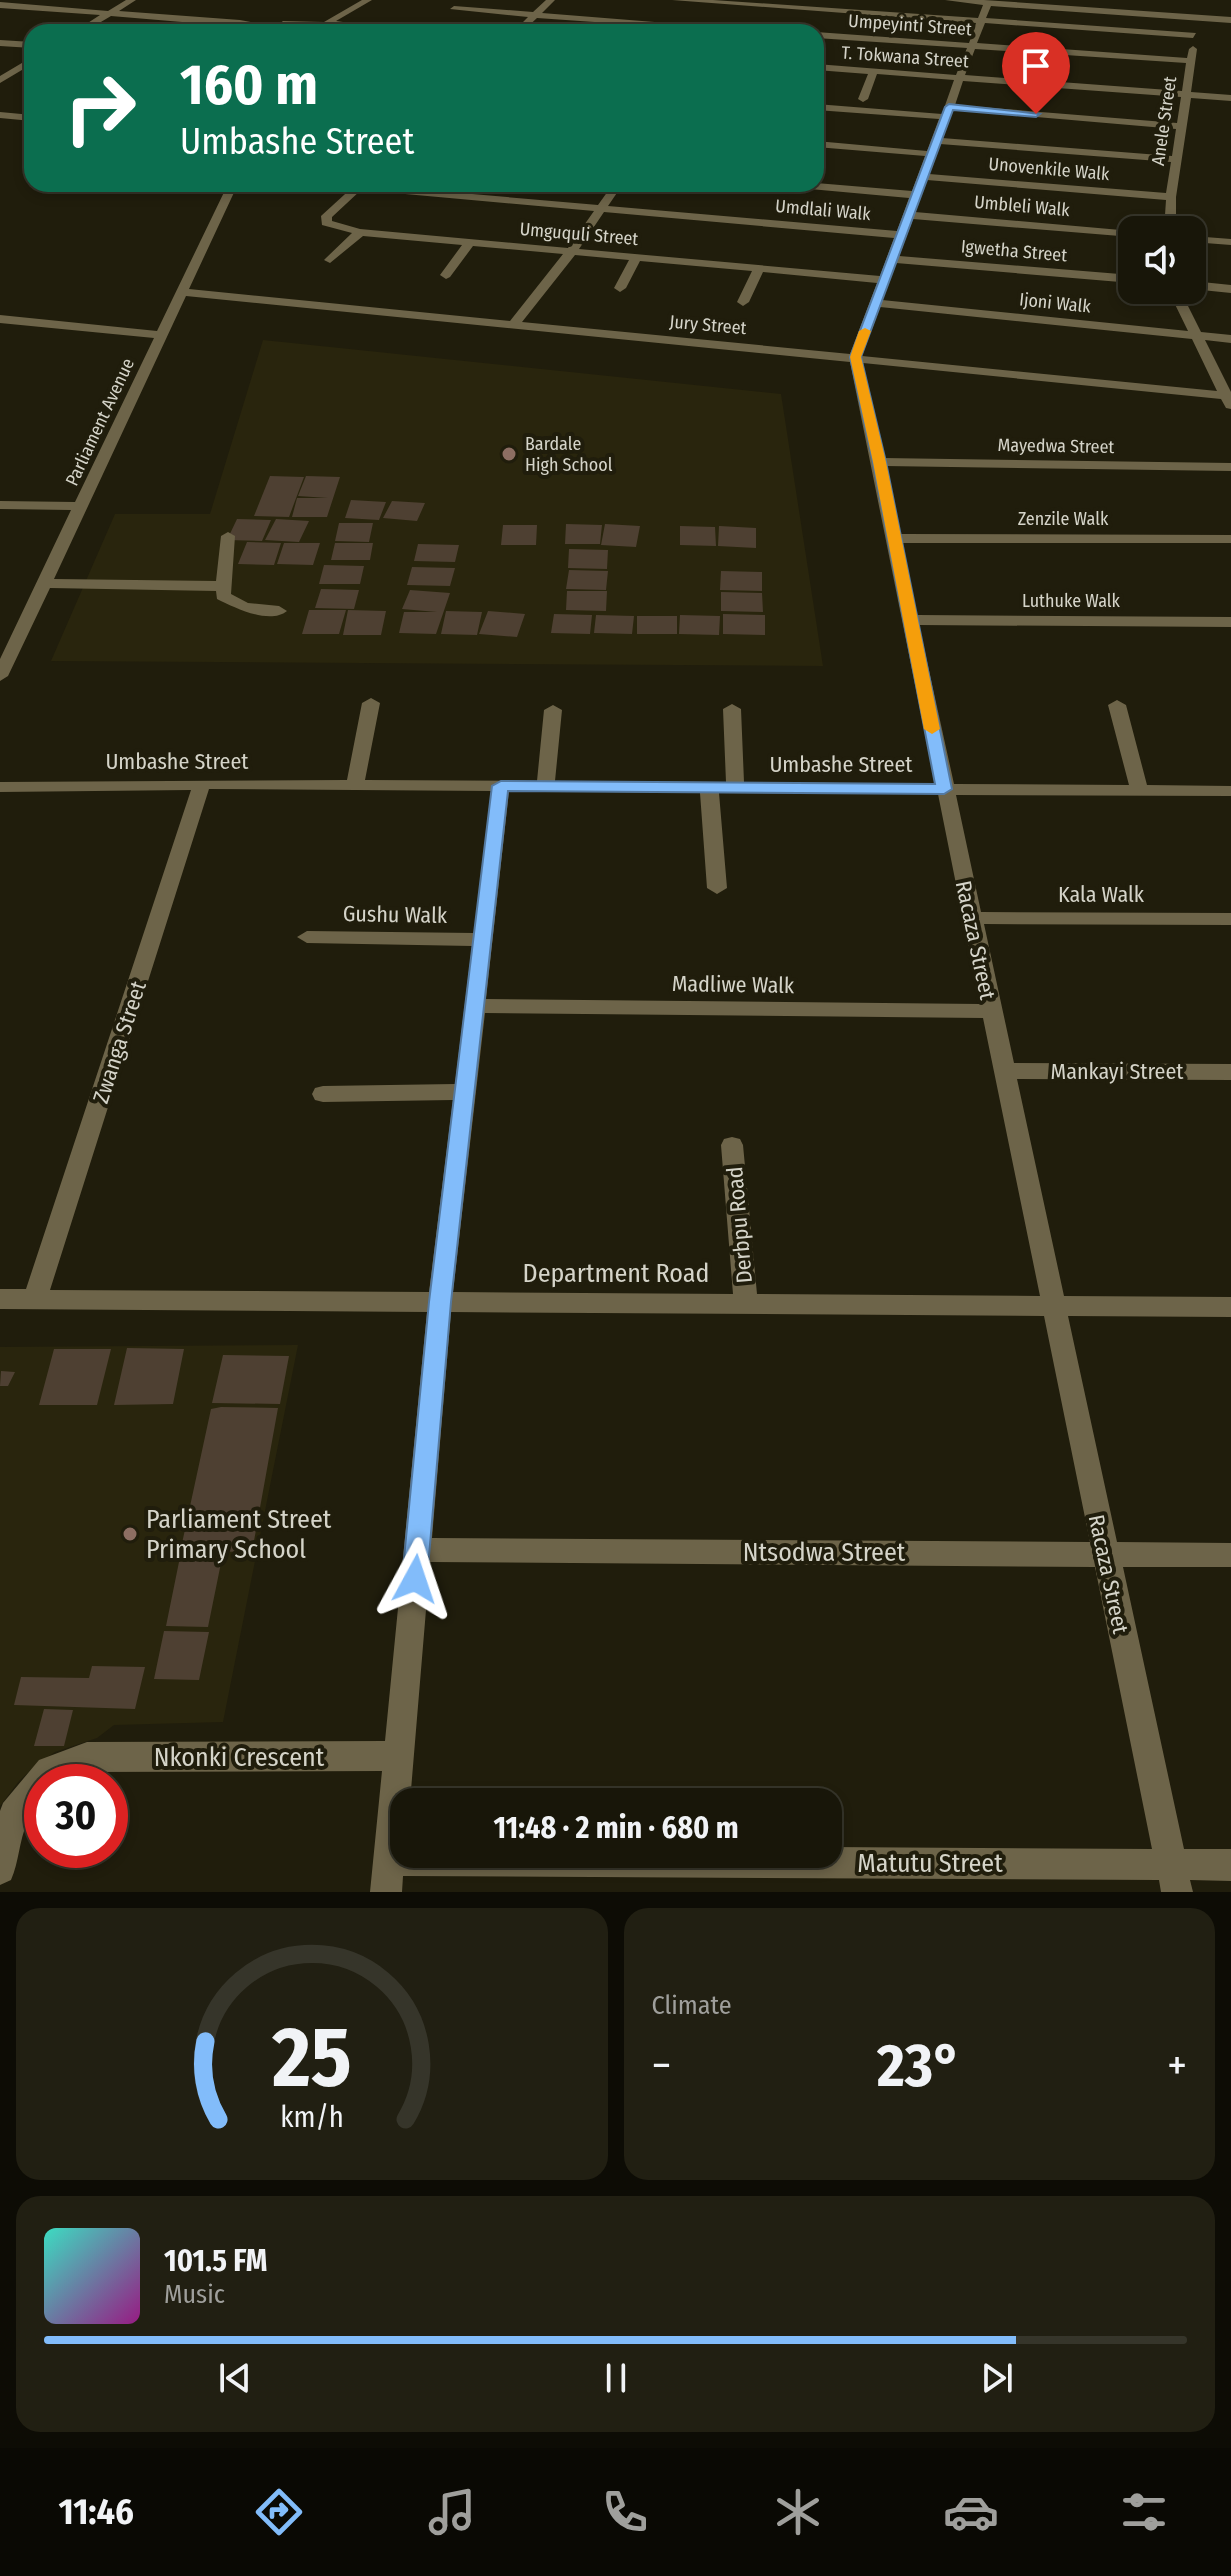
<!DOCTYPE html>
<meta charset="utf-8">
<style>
:root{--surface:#181609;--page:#211f12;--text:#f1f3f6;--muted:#9f9f9c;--line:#36352a;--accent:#82bcfa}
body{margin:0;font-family:"Fira Sans Condensed",sans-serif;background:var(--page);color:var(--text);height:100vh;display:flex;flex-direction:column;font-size:30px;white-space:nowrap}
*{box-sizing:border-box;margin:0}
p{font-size:26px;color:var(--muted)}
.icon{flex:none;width:44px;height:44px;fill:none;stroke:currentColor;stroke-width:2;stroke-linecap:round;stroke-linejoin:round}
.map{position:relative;height:1892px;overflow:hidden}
.drawer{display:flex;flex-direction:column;gap:16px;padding:16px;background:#0d0c05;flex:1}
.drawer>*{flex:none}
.hud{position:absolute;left:24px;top:24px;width:800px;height:168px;border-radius:24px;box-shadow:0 4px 12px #0003,0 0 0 2px var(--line);background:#0b6e4f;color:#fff;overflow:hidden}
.controls{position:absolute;left:1118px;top:216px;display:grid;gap:16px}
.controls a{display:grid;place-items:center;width:88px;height:88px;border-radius:16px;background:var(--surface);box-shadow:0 4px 12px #0003,0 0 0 2px var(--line);font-size:40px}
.speed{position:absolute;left:24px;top:1764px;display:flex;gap:16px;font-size:40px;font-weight:700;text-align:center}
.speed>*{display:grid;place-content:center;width:104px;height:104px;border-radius:50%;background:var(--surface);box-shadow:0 4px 12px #0003,0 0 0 2px var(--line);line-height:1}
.speed .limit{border:12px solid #d22;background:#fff;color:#111}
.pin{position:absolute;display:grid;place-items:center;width:68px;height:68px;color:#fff;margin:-82px -34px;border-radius:50% 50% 50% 0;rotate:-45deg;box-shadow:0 0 8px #0007}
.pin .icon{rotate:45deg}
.me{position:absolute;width:88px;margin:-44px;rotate:5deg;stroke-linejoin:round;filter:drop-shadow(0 0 6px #0008)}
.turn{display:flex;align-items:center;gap:28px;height:168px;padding:0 24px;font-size:36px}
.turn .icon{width:104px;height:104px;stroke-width:2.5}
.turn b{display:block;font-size:56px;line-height:68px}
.big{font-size:60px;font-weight:700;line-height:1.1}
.drawer .tile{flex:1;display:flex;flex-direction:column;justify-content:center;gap:12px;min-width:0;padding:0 28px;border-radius:24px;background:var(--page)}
.drawer .dial{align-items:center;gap:0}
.dial svg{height:208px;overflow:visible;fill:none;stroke:var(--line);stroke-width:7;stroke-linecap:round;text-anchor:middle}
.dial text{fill:var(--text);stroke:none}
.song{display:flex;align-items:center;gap:24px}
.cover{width:96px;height:96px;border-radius:12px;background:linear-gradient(135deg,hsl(170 70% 55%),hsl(310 70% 35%))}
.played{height:8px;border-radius:4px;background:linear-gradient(90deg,var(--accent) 85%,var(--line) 85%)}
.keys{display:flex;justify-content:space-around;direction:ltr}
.heat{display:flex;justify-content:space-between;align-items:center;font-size:44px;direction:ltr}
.drawer .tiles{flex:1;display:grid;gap:16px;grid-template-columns:1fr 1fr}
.tile:last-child{grid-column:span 2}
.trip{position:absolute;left:390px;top:1788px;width:452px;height:80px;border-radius:24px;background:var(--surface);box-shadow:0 4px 12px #0003,0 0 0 2px var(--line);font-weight:700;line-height:80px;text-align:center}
.menu{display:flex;height:128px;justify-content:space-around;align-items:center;background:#0a0904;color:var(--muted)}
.menu .icon{width:56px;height:56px}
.menu .on{color:var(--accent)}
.menu b{font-size:36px;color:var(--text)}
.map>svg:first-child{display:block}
</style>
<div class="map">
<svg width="1231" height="1892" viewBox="0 0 1231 1892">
<rect width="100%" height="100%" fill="#201d0c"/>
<path fill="#29250d" d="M 263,340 L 781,394 L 823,666 L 51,661 L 115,514 L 210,514 Z
M 298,1345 L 223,1722 L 114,1725 L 97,1738 L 55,1752 L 36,1765 L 19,1781 L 0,1806 L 0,1347 Z"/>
<path fill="#4e4032" d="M 270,476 L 304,477 L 289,517 L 254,516 Z
M 306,476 L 340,477 L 327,517 L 292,517 L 297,498 L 328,498 L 298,496 Z
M 351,500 L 386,502 L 379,520 L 345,518 Z
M 392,501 L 425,503 L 417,521 L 383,518 Z
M 237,519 L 271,520 L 262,541 L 227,540 Z
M 276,519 L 309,521 L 299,542 L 265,540 Z
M 339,523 L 373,523 L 369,542 L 335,541 Z
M 566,524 L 602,525 L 600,544 L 565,544 Z
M 605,524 L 640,526 L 636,547 L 601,545 Z
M 503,525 L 537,525 L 536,545 L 501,545 Z
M 680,526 L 715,527 L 716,546 L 680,545 Z
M 719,526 L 756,528 L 756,548 L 718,546 Z
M 247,542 L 281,543 L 274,565 L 238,564 Z
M 284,543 L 320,543 L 313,565 L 277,564 Z
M 335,543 L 373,543 L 370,560 L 331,560 Z
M 418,544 L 459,545 L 455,562 L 414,561 Z
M 569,549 L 608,550 L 607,569 L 568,568 Z
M 324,565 L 364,566 L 360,584 L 319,584 Z
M 412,567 L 455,568 L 450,586 L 407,585 Z
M 569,570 L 608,571 L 606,590 L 566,589 Z
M 721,571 L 762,572 L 762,591 L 720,590 Z
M 321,589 L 359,590 L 354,609 L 315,608 Z
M 410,590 L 450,593 L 436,634 L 399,633 L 404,612 L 437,612 L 402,609 Z
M 567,591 L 607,591 L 606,611 L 566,610 Z
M 721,592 L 762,593 L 763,612 L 721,611 Z
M 309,610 L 346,610 L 339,634 L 302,634 Z
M 348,610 L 386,611 L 381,635 L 343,635 Z
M 446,611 L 482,612 L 477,635 L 441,634 Z
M 488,611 L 525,614 L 517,637 L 479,634 Z
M 554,614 L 592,615 L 590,634 L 551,633 Z
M 723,614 L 765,615 L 765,635 L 723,634 Z
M 596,615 L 634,616 L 632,634 L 594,633 Z
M 680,615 L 720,616 L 719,635 L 679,634 Z
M 637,616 L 677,616 L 677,634 L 637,634 Z
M 127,1348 L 184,1349 L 173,1404 L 114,1405 Z
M 54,1349 L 111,1349 L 97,1405 L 39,1405 Z
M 223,1355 L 289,1356 L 280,1404 L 212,1403 Z
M 1,1371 L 15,1372 L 8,1386 L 0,1386 Z
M 221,1407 L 278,1408 L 252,1552 L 190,1551 L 190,1548 L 181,1548 L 211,1409 Z
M 180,1557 L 222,1558 L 208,1627 L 166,1626 Z
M 164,1631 L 209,1632 L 199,1680 L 154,1679 Z
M 92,1666 L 145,1667 L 135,1709 L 14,1705 L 21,1677 L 89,1678 Z
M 44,1709 L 73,1710 L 64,1746 L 34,1746 Z"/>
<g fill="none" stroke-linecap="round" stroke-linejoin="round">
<path fill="#6d6449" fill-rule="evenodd" d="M 126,0 L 136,0 L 119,11 L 240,20 L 302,32 L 111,16 L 84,32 L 74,32 L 100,15 L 0,8 L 0,2 L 108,11 Z
M 362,0 L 372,0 L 336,21 L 357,24 L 360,32 L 333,26 L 307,31 L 303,27 L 279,24 L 283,21 L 324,22 Z
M 546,0 L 555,0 L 542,13 L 778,32 L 738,32 L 537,18 L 522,32 L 513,32 L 528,17 L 450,9 L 454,6 L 533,12 Z
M 672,0 L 713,0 L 978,18 L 983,5 L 945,0 L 984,0 L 1231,17 L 1231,23 L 991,6 L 986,18 L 1196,33 L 1193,38 L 985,23 L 977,43 L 1187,58 L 1189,49 L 1193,46 L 1197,49 L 1191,92 L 1231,95 L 1231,101 L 1191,98 L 1176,197 L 1176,230 L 1164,230 L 1166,200 L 927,180 L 915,212 L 1132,231 L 1132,237 L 913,219 L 899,256 L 1132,275 L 1132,283 L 896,263 L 882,300 L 1188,331 L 1168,290 L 1180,290 L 1201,332 L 1231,335 L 1231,343 L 1205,340 L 1231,392 L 1231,409 L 1226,408 L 1221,399 L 863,363 L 883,458 L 1231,463 L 1231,471 L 885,466 L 899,534 L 1231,535 L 1231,543 L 901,543 L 917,615 L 1231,617 L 1231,627 L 919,625 L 954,784 L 1129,785 L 1108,705 L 1117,700 L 1126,705 L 1147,785 L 1231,786 L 1231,796 L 956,795 L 981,912 L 1231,913 L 1231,925 L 984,924 L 1014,1063 L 1231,1064 L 1231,1080 L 1017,1079 L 1064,1296 L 1231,1297 L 1231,1317 L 1068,1316 L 1117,1542 L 1231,1543 L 1231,1567 L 1123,1567 L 1184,1849 L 1231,1849 L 1231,1881 L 1190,1880 L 1193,1892 L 1161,1892 L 1159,1880 L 403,1876 L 402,1892 L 370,1892 L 382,1771 L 87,1772 L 60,1782 L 42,1782 C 42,1810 37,1802 27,1823 C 19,1841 19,1862 11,1880 L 0,1885 L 0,1811 L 3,1803 L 39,1760 L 87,1742 L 385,1741 L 427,1312 L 0,1309 L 0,1289 L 26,1289 L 191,790 L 0,792 L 0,782 L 347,780 L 362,703 L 371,698 L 380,703 L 365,780 L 537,781 L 544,710 L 553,705 L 562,710 L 555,781 L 726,782 L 723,709 L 732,704 L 741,709 L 744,782 L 935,784 L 850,362 L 186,296 L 54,579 L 216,581 L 221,536 L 228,532 L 235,536 L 231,594 L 248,603 L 279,606 L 287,611 C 270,625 235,608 217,599 L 216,591 L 50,588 L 8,676 L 0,681 L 0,659 L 71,510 L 0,509 L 0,501 L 75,502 L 154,338 L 0,323 L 0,315 L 157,331 L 228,184 L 238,184 L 189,289 L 510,321 L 563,254 L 473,246 L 450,277 L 446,279 L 440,275 L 462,245 L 363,236 L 330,263 L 324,260 L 326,258 L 352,233 L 322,225 L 321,216 L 356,184 L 598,205 L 613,184 L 623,184 L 608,206 L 897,231 L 909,198 L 788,187 L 783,184 L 816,183 L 912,191 L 925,156 L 816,147 L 816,141 L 927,151 L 939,119 L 816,110 L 816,104 L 942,114 L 954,80 L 877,74 L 868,99 L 863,102 L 858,99 L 868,74 L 816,70 L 816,64 L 956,75 L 967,48 L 816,38 L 816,32 L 969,43 L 976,23 ZM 975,49 L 1186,63 L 1182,91 L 965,75 ZM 963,81 L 1181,97 L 1177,123 L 955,105 ZM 953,110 L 1176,129 L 1172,156 L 942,138 ZM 940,144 L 1171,162 L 1166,193 L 929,174 ZM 361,190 L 594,211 L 568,248 L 360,229 L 332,221 L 332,217 ZM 604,212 L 894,238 L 880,276 L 579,249 ZM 575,255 L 629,260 L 614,288 L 620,292 L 626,288 L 640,261 L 752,271 L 737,302 L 743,306 L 749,302 L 763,272 L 877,283 L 850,354 L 522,322 ZM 880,307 L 1192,339 L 1217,391 L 862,356 ZM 209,789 L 491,791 L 474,933 L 307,931 L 297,937 L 307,943 L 472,946 L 455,1084 L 323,1086 L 315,1088 L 312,1094 L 315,1100 L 323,1102 L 453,1100 L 429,1292 L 50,1290 ZM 509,791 L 700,793 L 707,888 L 717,894 L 727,888 L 719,793 L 938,794 L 980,1004 L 486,999 ZM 485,1013 L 983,1018 L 1040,1296 L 757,1294 L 743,1145 L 740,1139 L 732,1137 L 724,1139 L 721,1145 L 733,1294 L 453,1292 ZM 451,1312 L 1044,1316 L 1090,1542 L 432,1538 ZM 430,1562 L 1095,1567 L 1152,1849 L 828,1847 L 828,1854 L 404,1854 L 404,1802 L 410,1802 Z
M 0,40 L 32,42 L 32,48 L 0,46 Z
M 32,57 L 32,64 L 0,83 L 0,76 Z
M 0,112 L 32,115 L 32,121 L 0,118 Z
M 1192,236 L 1231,239 L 1231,245 L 1192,242 Z
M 1192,281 L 1231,285 L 1231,293 L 1192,289 Z"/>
</g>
<path fill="#82bcfa" stroke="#547aa2" stroke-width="2" d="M 949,104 L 1040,114 L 1036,117 L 953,110 L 861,357 L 886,462 L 952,789 L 944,794 L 508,791 L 451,1302 L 427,1579 L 424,1588 L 415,1591 L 406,1588 L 402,1579 L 429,1302 L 492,786 L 501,781 L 935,784 L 873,462 L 850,357 L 945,107 Z"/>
<path fill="#f59e0b" d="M 865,328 L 871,331 L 861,357 L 886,462 L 940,729 L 932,734 L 924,729 L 873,462 L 850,357 L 859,331 Z"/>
<g fill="#8d6e63" stroke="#201d0c" stroke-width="3">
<circle cx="509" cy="454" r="8"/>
<circle cx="130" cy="1534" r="8"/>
</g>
<g text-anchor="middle" stroke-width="8" stroke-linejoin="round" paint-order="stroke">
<g font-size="18" fill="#d5d4c9" stroke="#201d0c">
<text transform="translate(910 25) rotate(4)" y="6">Umpeyinti Street</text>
<text transform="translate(905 57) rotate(4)" y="6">T. Tokwana Street</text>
<text transform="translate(1164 121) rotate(-82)" y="6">Anele Street</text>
<text transform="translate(1049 169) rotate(5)" y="6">Unovenkile Walk</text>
<text transform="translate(1022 206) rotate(5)" y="6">Umbleli Walk</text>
<text transform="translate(823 210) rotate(5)" y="6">Umdlali Walk</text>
<text transform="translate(579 234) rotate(5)" y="6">Umguquli Street</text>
<text transform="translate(1014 251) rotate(5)" y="6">Igwetha Street</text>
<text transform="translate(1055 303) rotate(6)" y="6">Ijoni Walk</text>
<text transform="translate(708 325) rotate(5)" y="6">Jury Street</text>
<text transform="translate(100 422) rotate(-65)" y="6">Parliament Avenue</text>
<text transform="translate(1056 446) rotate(1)" y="6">Mayedwa Street</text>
<text x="1063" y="525">Zenzile Walk</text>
<text x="1071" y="607">Luthuke Walk</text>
</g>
<g font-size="18" fill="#d5d4c9" stroke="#201d0c" text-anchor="start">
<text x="525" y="450">Bardale<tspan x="525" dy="21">High School</tspan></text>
</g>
<g font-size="22" fill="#d5d4c9" stroke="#201d0c">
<text x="177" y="769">Umbashe Street</text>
<text x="841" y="772">Umbashe Street</text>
<text x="1101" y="902">Kala Walk</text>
<text transform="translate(395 914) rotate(1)" y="8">Gushu Walk</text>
<text transform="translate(976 940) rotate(78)" y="8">Racaza Street</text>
<text transform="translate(733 984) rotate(1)" y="8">Madliwe Walk</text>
<text transform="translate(119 1042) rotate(-72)" y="8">Zwanga Street</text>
<text x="1117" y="1079">Mankayi Street</text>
<text transform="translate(739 1225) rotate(-95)" y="8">Derbpu Road</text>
<text transform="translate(1109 1574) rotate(78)" y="8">Racaza Street</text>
</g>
<g font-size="26" fill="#d5d4c9" stroke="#201d0c">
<text x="616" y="1282">Department Road</text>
<text x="824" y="1561">Ntsodwa Street</text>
<text x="239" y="1766">Nkonki Crescent</text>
<text x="930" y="1872">Matutu Street</text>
</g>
<g font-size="26" fill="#d5d4c9" stroke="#201d0c" text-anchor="start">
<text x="146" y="1528">Parliament Street<tspan x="146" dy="30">Primary School</tspan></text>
</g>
</g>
</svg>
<div class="controls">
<a><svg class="icon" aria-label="sound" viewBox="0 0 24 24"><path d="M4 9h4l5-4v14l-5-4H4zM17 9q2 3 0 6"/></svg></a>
</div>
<div class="speed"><div class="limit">30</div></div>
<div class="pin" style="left:1036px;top:114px;background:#d93025"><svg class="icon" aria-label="arrive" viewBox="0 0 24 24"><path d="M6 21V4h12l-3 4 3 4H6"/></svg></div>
<svg class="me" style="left:415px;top:1579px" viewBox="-20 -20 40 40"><path d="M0-17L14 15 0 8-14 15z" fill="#82bcfa" stroke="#fff" stroke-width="4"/></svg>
<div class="trip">11:48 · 2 min · 680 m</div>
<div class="hud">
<div class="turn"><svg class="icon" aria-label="right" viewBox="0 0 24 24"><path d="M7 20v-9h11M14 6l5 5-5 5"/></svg><div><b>160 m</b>Umbashe Street</div></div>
</div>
</div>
<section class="drawer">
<div class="tiles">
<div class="tile dial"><svg viewBox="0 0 100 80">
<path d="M14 69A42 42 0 1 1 86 69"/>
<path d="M14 69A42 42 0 0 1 9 39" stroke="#82bcfa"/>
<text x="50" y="56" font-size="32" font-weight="700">25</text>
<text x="50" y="72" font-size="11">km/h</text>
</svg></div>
<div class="tile"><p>Climate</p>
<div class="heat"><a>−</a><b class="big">23°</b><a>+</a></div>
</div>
<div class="tile">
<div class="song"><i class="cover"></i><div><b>101.5 FM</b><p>Music</p></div></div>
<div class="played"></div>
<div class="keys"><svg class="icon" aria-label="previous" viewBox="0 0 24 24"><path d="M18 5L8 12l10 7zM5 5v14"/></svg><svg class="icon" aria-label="pause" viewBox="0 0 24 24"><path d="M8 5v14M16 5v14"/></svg><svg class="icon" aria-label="next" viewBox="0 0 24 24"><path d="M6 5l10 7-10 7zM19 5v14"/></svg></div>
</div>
</div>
</section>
<nav class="menu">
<b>11:46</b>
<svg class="icon on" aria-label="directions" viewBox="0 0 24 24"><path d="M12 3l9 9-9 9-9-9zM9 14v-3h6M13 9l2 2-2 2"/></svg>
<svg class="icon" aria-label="music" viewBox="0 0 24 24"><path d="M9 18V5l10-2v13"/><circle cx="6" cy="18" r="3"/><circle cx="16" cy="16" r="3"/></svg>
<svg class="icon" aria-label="phone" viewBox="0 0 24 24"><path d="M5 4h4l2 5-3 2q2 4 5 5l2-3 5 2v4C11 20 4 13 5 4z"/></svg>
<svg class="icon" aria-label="climate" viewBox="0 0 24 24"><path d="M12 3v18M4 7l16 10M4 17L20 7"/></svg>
<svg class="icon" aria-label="car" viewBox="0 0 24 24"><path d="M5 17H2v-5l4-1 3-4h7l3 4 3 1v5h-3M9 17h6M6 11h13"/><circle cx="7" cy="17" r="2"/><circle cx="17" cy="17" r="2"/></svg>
<svg class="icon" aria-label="filters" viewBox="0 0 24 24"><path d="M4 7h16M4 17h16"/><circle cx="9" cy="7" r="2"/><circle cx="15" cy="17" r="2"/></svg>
</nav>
